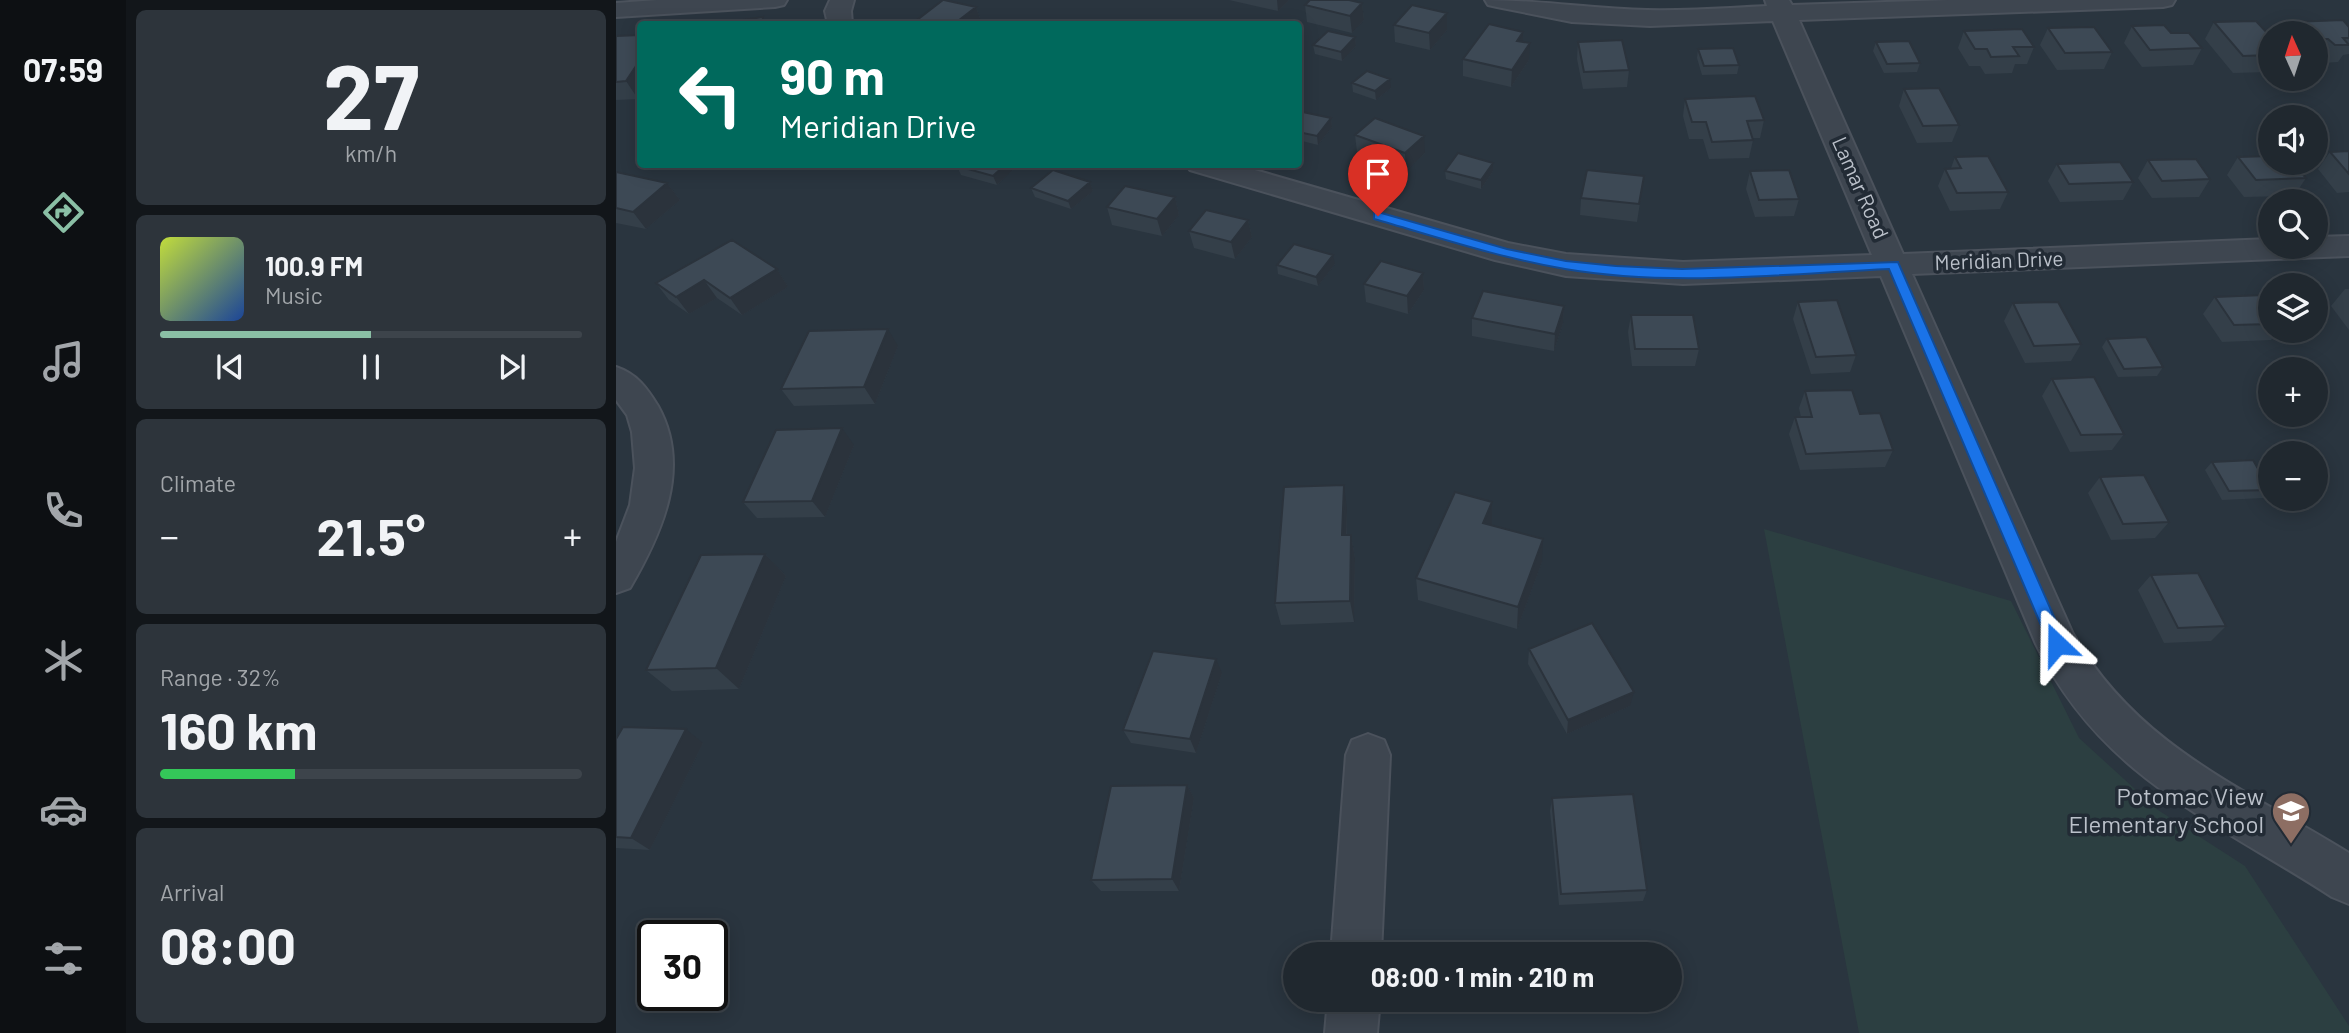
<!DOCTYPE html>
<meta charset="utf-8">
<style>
:root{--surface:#20282f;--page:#2d343b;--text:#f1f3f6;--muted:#a2a6aa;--line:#3d444b;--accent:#8abfa5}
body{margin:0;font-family:Barlow,sans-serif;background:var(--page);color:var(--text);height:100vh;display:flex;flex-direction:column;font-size:26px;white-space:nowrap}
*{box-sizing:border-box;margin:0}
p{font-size:23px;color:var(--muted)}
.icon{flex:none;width:38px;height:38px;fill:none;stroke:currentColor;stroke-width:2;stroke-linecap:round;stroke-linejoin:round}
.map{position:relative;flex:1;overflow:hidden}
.details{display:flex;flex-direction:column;gap:10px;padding:10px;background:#12161a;width:490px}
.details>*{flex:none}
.banner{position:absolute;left:21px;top:21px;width:665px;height:147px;border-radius:7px;box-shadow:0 4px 18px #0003,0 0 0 2px var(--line);background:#00695c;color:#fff;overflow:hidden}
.needle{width:46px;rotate:357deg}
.buttons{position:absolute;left:1642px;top:21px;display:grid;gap:14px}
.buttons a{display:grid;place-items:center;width:70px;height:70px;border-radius:50%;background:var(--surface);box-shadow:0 4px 18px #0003,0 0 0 2px var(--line);font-size:35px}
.speed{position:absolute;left:21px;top:920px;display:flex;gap:14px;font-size:35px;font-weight:700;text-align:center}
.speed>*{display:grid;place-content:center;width:91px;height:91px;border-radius:50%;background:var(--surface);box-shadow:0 4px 18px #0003,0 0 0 2px var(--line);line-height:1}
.speed .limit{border:4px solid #111;border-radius:10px;background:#fff;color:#111}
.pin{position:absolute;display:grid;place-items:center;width:60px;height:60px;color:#fff;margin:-72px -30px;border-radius:50% 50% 50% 0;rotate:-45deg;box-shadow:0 0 7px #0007}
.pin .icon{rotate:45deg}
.me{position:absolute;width:77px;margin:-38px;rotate:337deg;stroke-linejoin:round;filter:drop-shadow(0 0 5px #0008)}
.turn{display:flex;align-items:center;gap:24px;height:147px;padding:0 28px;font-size:32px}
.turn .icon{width:91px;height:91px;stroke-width:2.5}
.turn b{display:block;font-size:49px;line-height:60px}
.big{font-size:52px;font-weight:700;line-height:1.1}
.details .card{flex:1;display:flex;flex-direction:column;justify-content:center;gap:10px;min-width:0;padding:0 24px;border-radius:10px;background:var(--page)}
.details .dial{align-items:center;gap:0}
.dial b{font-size:91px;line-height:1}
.song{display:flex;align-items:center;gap:21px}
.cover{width:84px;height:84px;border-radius:10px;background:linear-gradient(135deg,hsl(70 70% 55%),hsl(220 70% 35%))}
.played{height:7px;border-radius:4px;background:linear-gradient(90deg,var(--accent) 50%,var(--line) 50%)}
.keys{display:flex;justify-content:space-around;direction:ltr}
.heat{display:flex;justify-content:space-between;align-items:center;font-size:38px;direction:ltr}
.charge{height:10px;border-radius:5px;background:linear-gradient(90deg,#34c759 32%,var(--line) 0)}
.trip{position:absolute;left:667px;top:942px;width:399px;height:70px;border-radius:35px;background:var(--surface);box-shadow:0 4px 18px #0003,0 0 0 2px var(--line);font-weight:700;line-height:70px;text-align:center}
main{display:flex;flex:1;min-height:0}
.tab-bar{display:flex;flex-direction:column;width:126px;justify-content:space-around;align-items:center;background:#0d1013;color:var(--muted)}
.tab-bar .icon{width:49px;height:49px}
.tab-bar .current{color:var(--accent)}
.tab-bar b{font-size:32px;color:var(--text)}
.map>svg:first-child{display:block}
</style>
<main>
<nav class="tab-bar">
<b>07:59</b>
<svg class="icon current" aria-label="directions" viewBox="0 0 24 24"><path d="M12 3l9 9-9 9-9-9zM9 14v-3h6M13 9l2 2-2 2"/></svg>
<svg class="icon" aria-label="music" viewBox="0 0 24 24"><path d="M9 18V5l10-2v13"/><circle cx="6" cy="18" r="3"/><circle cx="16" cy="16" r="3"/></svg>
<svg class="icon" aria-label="phone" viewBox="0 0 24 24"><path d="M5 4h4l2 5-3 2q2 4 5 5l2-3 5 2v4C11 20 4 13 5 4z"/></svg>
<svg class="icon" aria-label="climate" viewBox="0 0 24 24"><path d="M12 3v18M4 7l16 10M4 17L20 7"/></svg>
<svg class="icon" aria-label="car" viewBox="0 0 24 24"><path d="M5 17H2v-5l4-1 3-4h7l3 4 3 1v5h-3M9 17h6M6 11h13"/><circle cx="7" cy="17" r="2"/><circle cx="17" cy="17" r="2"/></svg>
<svg class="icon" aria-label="filters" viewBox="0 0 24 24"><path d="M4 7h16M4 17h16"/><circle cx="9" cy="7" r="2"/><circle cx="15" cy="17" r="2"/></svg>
</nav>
<section class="details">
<div class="card dial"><b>27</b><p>km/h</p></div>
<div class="card">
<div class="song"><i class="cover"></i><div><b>100.9 FM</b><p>Music</p></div></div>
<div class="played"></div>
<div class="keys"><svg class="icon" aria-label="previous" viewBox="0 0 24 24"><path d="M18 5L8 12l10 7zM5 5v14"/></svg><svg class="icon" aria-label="pause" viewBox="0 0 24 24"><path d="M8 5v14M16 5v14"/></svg><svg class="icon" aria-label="next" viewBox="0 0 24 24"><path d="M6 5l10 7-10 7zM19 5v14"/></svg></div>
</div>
<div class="card"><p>Climate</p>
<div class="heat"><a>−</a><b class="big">21.5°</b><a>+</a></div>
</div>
<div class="card"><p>Range · 32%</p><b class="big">160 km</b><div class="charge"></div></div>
<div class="card"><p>Arrival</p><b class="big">08:00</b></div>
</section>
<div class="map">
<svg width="1733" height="1033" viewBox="0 0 1733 1033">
<rect width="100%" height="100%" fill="#2a353f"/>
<path fill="#2c3f41" d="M 1148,529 L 1395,601 L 1463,738 L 1542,810 L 1629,866 L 1733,1026 L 1733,1033 L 1243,1033 Z"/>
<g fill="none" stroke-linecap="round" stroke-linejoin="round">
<g stroke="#4b525c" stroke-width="4">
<path id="minor" d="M 41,0 L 171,0 L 168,5 L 159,7 L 0,17 L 0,3 Z
M 214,0 L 238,0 L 235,11 L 236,24 L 212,24 L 209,11 Z
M 869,0 C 923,0 977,9 1031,10 C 1071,11 1111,8 1151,6 L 1149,0 L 1173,0 L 1176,5 L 1332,0 L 1559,0 L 1556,5 L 1547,7 L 1183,20 L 1287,254 L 1654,239 L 1654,247 L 1699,247 L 1699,237 L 1733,236 L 1733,256 L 1296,274 L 1457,634 C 1522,747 1628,788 1733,853 L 1733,904 L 1716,897 C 1599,821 1484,777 1420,644 L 1265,276 L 1067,284 L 950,276 L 879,260 L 574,170 L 570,164 L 618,164 L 892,243 L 950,254 L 1067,262 L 1256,255 L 1157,21 L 1034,26 L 956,22 L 881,7 L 872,5 Z
M 0,367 C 21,374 31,388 42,406 C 76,467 46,533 14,588 L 0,593 L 0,542 L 14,505 L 19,468 L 16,432 L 11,415 L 0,400 Z
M 752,734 L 768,740 L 774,755 L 765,954 L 715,954 L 730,755 L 736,740 Z
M 712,999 L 764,999 L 761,1033 L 709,1033 Z"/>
</g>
<use href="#minor" fill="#3e4650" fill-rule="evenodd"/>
</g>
<path fill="#343f49" d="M 613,0 L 673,0 L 662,11 Z
M 694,0 L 740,0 L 740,2 L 746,3 L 748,20 L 736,33 L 691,22 L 689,5 Z
M 360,7 L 366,24 L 304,24 L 301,20 Z
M 1598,22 L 1654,36 L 1654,72 L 1617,73 L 1589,39 Z
M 1676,22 L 1733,27 L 1733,54 L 1727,55 L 1722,62 L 1707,63 L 1701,56 L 1699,56 L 1699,33 L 1669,33 Z
M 778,25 L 831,30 L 814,50 L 779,42 Z
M 1516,26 L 1555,33 L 1586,48 L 1577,65 L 1526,67 L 1508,43 Z
M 1432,28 L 1496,52 L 1488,69 L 1441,70 L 1424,45 Z
M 1348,31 L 1418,47 L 1411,64 L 1399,64 L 1396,73 L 1369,74 L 1364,66 L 1353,66 L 1342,48 Z
M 907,32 L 907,42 L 913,60 L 895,87 L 847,76 L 847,59 Z
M 24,35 L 24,94 L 22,99 L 0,100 L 0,36 Z
M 739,37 L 740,46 L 726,61 L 699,54 L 697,45 Z
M 962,42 L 1013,70 L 1011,87 L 967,89 L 961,59 Z
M 1260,42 L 1304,63 L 1301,72 L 1268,73 L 1257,51 Z
M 1082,49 L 1123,65 L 1121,74 L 1086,75 L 1081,58 Z
M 736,83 L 775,88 L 760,100 L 737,92 Z
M 1288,89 L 1343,125 L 1336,142 L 1301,143 L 1283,106 Z
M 1069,99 L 1148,120 L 1144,138 L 1136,138 L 1137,140 L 1133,158 L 1093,159 L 1087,139 L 1073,139 L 1067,116 Z
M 682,111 L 715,118 L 716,127 L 702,145 L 682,140 Z
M 739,135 L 809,153 L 790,171 L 741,152 Z
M 1733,151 L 1733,192 L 1721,193 L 1702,169 L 1714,152 Z
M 1339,157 L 1392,192 L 1384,209 L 1334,211 L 1322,186 L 1329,169 L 1335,168 Z
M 1622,157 L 1690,178 L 1678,196 L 1628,197 L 1611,175 Z
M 1532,160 L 1594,179 L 1583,197 L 1536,198 L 1522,178 Z
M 877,163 L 877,171 L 865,189 L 830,179 L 829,171 Z
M 1441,164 L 1517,182 L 1507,200 L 1444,202 L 1432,181 Z
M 341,166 L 401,166 L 381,185 L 345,175 Z
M 1134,171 L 1183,199 L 1178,216 L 1139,217 L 1130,189 Z
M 0,172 L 51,183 L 64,200 L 30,229 L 0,223 Z
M 1028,176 L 1021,222 L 964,215 L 965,198 Z
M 474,182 L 477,191 L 455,209 L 419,197 L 415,188 Z
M 559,197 L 563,215 L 546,236 L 496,225 L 491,207 Z
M 632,220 L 636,237 L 619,259 L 578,248 L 573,231 Z
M 719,264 L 702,286 L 662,274 L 661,265 Z
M 161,269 L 172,287 L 126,315 L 101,298 L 73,314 L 53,300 L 40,283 Z
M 807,273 L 808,290 L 792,314 L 750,302 L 748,284 Z
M 1729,289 L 1733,289 L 1733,330 L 1715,306 Z
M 1599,297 L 1654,303 L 1654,331 L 1662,331 L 1655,340 L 1606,342 L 1587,314 Z
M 1182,302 L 1240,355 L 1234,372 L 1195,374 L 1177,319 Z
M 1397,303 L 1465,344 L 1455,361 L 1409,363 L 1388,321 Z
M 948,306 L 947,323 L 938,351 L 856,336 L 856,318 Z
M 1015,315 L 1083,349 L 1079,366 L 1016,366 L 1012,332 Z
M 1491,339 L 1547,367 L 1541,376 L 1502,377 L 1486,347 Z
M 282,346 L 259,404 L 178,406 L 165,389 Z
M 1436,379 L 1508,434 L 1496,450 L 1454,452 L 1426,396 Z
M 1189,391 L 1244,414 L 1277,450 L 1269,467 L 1184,470 L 1173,434 L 1179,417 L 1185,417 L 1183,408 Z
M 238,445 L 209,517 L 141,518 L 127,502 Z
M 1596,462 L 1654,488 L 1654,491 L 1647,498 L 1606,500 L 1589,470 Z
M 1484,477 L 1553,522 L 1539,538 L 1495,540 L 1472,493 Z
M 731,509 L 731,535 L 735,535 L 739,558 L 738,622 L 665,625 L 659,603 Z
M 876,525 L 926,562 L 901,629 L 802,600 L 800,578 Z
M 149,554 L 170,576 L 123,689 L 56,691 L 30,670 Z
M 1535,575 L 1610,626 L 1595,641 L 1548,643 L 1522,590 Z
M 913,649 L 1014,706 L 951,734 L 912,664 Z
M 606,673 L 580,753 L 515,743 L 507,730 Z
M 0,739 L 87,743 L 34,850 L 0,848 Z
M 571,785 L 578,798 L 563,891 L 485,891 L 475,880 Z
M 936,798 L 1031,890 L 1027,901 L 943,905 L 934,811 Z"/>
<path fill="#2b333c" d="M 661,0 L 673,0 L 662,11 Z
M 732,0 L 740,0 L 741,9 L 746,3 L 748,20 L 736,33 Z
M 360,7 L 366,24 L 338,24 Z
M 831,13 L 831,30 L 814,50 L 813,33 Z
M 907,32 L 907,49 L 901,41 Z
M 739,37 L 740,46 L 726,61 L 725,52 Z
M 914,43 L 913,60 L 895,87 L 896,70 Z
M 24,60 L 24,94 L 22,99 L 10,81 Z
M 774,79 L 775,88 L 760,100 L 759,91 Z
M 715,118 L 716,127 L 702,145 L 701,136 Z
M 808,136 L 809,153 L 790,171 L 789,153 Z
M 877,163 L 877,171 L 865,189 L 865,180 Z
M 390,164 L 400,164 L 401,166 L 381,185 L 377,176 Z
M 474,182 L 477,191 L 455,209 L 452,201 Z
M 51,183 L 64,200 L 30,229 L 17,212 Z
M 559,197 L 563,215 L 546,236 L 541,219 Z
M 632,220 L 636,237 L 619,259 L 615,242 Z
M 717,255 L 719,264 L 702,286 L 700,277 Z
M 161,269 L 172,287 L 126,315 L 114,298 Z
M 807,273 L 808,290 L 792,314 L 791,296 Z
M 88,280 L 101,298 L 73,314 L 60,297 Z
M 948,306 L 947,323 L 938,351 L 939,334 Z
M 272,329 L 282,346 L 259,404 L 248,387 Z
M 226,428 L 238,445 L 209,517 L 196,501 Z
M 728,485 L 731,509 L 730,558 L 726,535 Z
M 876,502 L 876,525 L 867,523 Z
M 735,535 L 739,558 L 738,622 L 734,601 Z
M 927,539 L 926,562 L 901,629 L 902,607 Z
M 149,554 L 170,576 L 123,689 L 100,668 Z
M 600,659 L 606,673 L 580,753 L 574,739 Z
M 1018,692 L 1014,706 L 951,734 L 952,720 Z
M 70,729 L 87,743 L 34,850 L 15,838 Z
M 571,785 L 578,798 L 563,891 L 556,879 Z"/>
<path fill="#3d4955" stroke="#2b333c" stroke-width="2" d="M 327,0 L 328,0 L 360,7 L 338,24 L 323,24 L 301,20 Z
M 694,0 L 733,0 L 746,3 L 734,16 L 689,5 Z
M 796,5 L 831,13 L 813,33 L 778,25 Z
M 147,17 L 146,24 L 101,24 Z
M 1727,20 L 1733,27 L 1733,38 L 1727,38 L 1733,45 L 1719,45 L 1712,39 L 1699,39 L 1699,33 L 1686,33 L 1676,22 Z
M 1640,21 L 1654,36 L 1654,55 L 1627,56 L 1598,22 Z
M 873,24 L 907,32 L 901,41 L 914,43 L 896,70 L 847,59 Z
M 1548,25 L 1555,33 L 1573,33 L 1586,48 L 1534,50 L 1516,26 Z
M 1478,27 L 1496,52 L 1449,53 L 1432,28 Z
M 1406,29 L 1418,47 L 1397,47 L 1403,56 L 1375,57 L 1371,49 L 1359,49 L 1348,31 Z
M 712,31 L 739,37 L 725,52 L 697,45 Z
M 24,35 L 24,60 L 10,81 L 0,82 L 0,36 Z
M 1006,40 L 1013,70 L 968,72 L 962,42 Z
M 1293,41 L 1304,63 L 1271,64 L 1260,42 Z
M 1117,48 L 1123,65 L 1088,66 L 1082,49 Z
M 751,71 L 774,79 L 759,91 L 736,83 Z
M 1323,88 L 1343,125 L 1307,126 L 1288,89 Z
M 1139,96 L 1148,120 L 1131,121 L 1137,140 L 1096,142 L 1090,122 L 1076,122 L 1069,99 Z
M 682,111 L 715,118 L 701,136 L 682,132 Z
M 759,118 L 808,136 L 789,153 L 739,135 Z
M 1733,151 L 1733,174 L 1714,152 Z
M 842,153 L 877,163 L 865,180 L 829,171 Z
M 1372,156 L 1392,192 L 1341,193 L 1329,169 L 1345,168 L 1339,157 Z
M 1654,156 L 1654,163 L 1677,163 L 1690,178 L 1640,180 L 1622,157 Z
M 1580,159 L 1594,179 L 1546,181 L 1532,160 Z
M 1504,162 L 1517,182 L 1453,184 L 1441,164 Z
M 343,164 L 390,164 L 377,176 L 341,166 Z
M 437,170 L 474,182 L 452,201 L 415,188 Z
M 971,170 L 1028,176 L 1023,204 L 965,198 Z
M 1173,170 L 1183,199 L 1143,200 L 1134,171 Z
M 0,172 L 51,183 L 17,212 L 0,208 Z
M 509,186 L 559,197 L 541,219 L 491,207 Z
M 590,210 L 632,220 L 615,242 L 573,231 Z
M 116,240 L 161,269 L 114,298 L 88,280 L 60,297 L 40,283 Z
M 678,244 L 717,255 L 700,277 L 661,265 Z
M 765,261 L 807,273 L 791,296 L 748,284 Z
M 867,291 L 948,306 L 939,334 L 856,318 Z
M 1648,295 L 1654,303 L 1654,324 L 1618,325 L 1599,297 Z
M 1221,300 L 1240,355 L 1200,357 L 1182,302 Z
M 1442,302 L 1465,344 L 1418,346 L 1397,303 Z
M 1015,315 L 1077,315 L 1083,349 L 1019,349 Z
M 272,329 L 248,387 L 165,389 L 193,331 Z
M 1530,337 L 1547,367 L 1508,369 L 1491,339 Z
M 1478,377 L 1508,434 L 1465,435 L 1436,379 Z
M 1236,390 L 1244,414 L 1264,413 L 1277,450 L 1190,454 L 1179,417 L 1196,417 L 1189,391 Z
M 226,428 L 196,501 L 127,502 L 160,430 Z
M 1637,460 L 1654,490 L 1613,491 L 1596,462 Z
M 1528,475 L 1553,522 L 1507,524 L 1484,477 Z
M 728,485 L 726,535 L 735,535 L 734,601 L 659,603 L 668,487 Z
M 839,492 L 876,502 L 867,523 L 927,539 L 902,607 L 800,578 Z
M 149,554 L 100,668 L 30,670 L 85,555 Z
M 1582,573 L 1610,626 L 1562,628 L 1535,575 Z
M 976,623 L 1018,692 L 952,720 L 913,649 Z
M 537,651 L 600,659 L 574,739 L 507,730 Z
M 7,727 L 70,729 L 15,838 L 0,837 L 0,739 Z
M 571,785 L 556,879 L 475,880 L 495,786 Z
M 1017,794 L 1031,890 L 945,894 L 936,798 Z"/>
<path fill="#1a73e8" stroke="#114b97" stroke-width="2" d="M 762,212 L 891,249 L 950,261 L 1000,266 L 1066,269 L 1282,262 L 1450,644 L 1447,650 L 1441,652 L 1435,650 L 1433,644 L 1273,269 C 1166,274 1055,287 949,269 C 884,258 821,237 758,219 L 758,213 Z"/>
<defs>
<g id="school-pin" transform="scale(2.0125)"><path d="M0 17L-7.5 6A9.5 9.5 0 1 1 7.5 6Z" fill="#8d6e63" stroke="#222b35"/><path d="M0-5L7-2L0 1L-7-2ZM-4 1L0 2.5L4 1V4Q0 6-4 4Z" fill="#fff"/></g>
</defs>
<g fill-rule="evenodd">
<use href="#school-pin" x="1675" y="811"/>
</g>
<g text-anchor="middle" stroke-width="7" stroke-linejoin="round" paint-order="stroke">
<g font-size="21" fill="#bbc1ca" stroke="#222b35">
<text transform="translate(1244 188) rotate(66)" y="7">Lamar Road</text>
<text transform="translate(1383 261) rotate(-2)" y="7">Meridian Drive</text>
</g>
<g font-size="24" fill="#bbc1ca" stroke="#222b35" text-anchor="end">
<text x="1648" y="805">Potomac View<tspan x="1648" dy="28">Elementary School</tspan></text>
</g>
</g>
</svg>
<div class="buttons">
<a><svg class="needle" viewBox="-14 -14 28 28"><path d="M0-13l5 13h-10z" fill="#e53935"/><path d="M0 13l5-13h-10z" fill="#a2a6aa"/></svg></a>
<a><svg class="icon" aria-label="sound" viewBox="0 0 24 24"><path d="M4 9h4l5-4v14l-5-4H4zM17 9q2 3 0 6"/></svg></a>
<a><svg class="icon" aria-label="search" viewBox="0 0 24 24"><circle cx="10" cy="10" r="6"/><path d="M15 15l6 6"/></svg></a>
<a><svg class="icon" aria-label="layers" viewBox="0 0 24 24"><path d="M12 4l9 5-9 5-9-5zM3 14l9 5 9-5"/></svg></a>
<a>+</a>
<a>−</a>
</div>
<div class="speed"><div class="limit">30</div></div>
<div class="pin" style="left:762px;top:216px;background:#d93025"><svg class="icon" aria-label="arrive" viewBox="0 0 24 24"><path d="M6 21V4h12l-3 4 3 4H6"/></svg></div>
<svg class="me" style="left:1441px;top:644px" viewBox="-20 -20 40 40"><path d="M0-17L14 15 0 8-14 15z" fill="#1a73e8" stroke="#fff" stroke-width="4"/></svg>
<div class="trip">08:00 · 1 min · 210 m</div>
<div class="banner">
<div class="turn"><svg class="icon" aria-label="left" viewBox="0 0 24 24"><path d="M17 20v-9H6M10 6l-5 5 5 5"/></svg><div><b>90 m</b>Meridian Drive</div></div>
</div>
</div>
</main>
